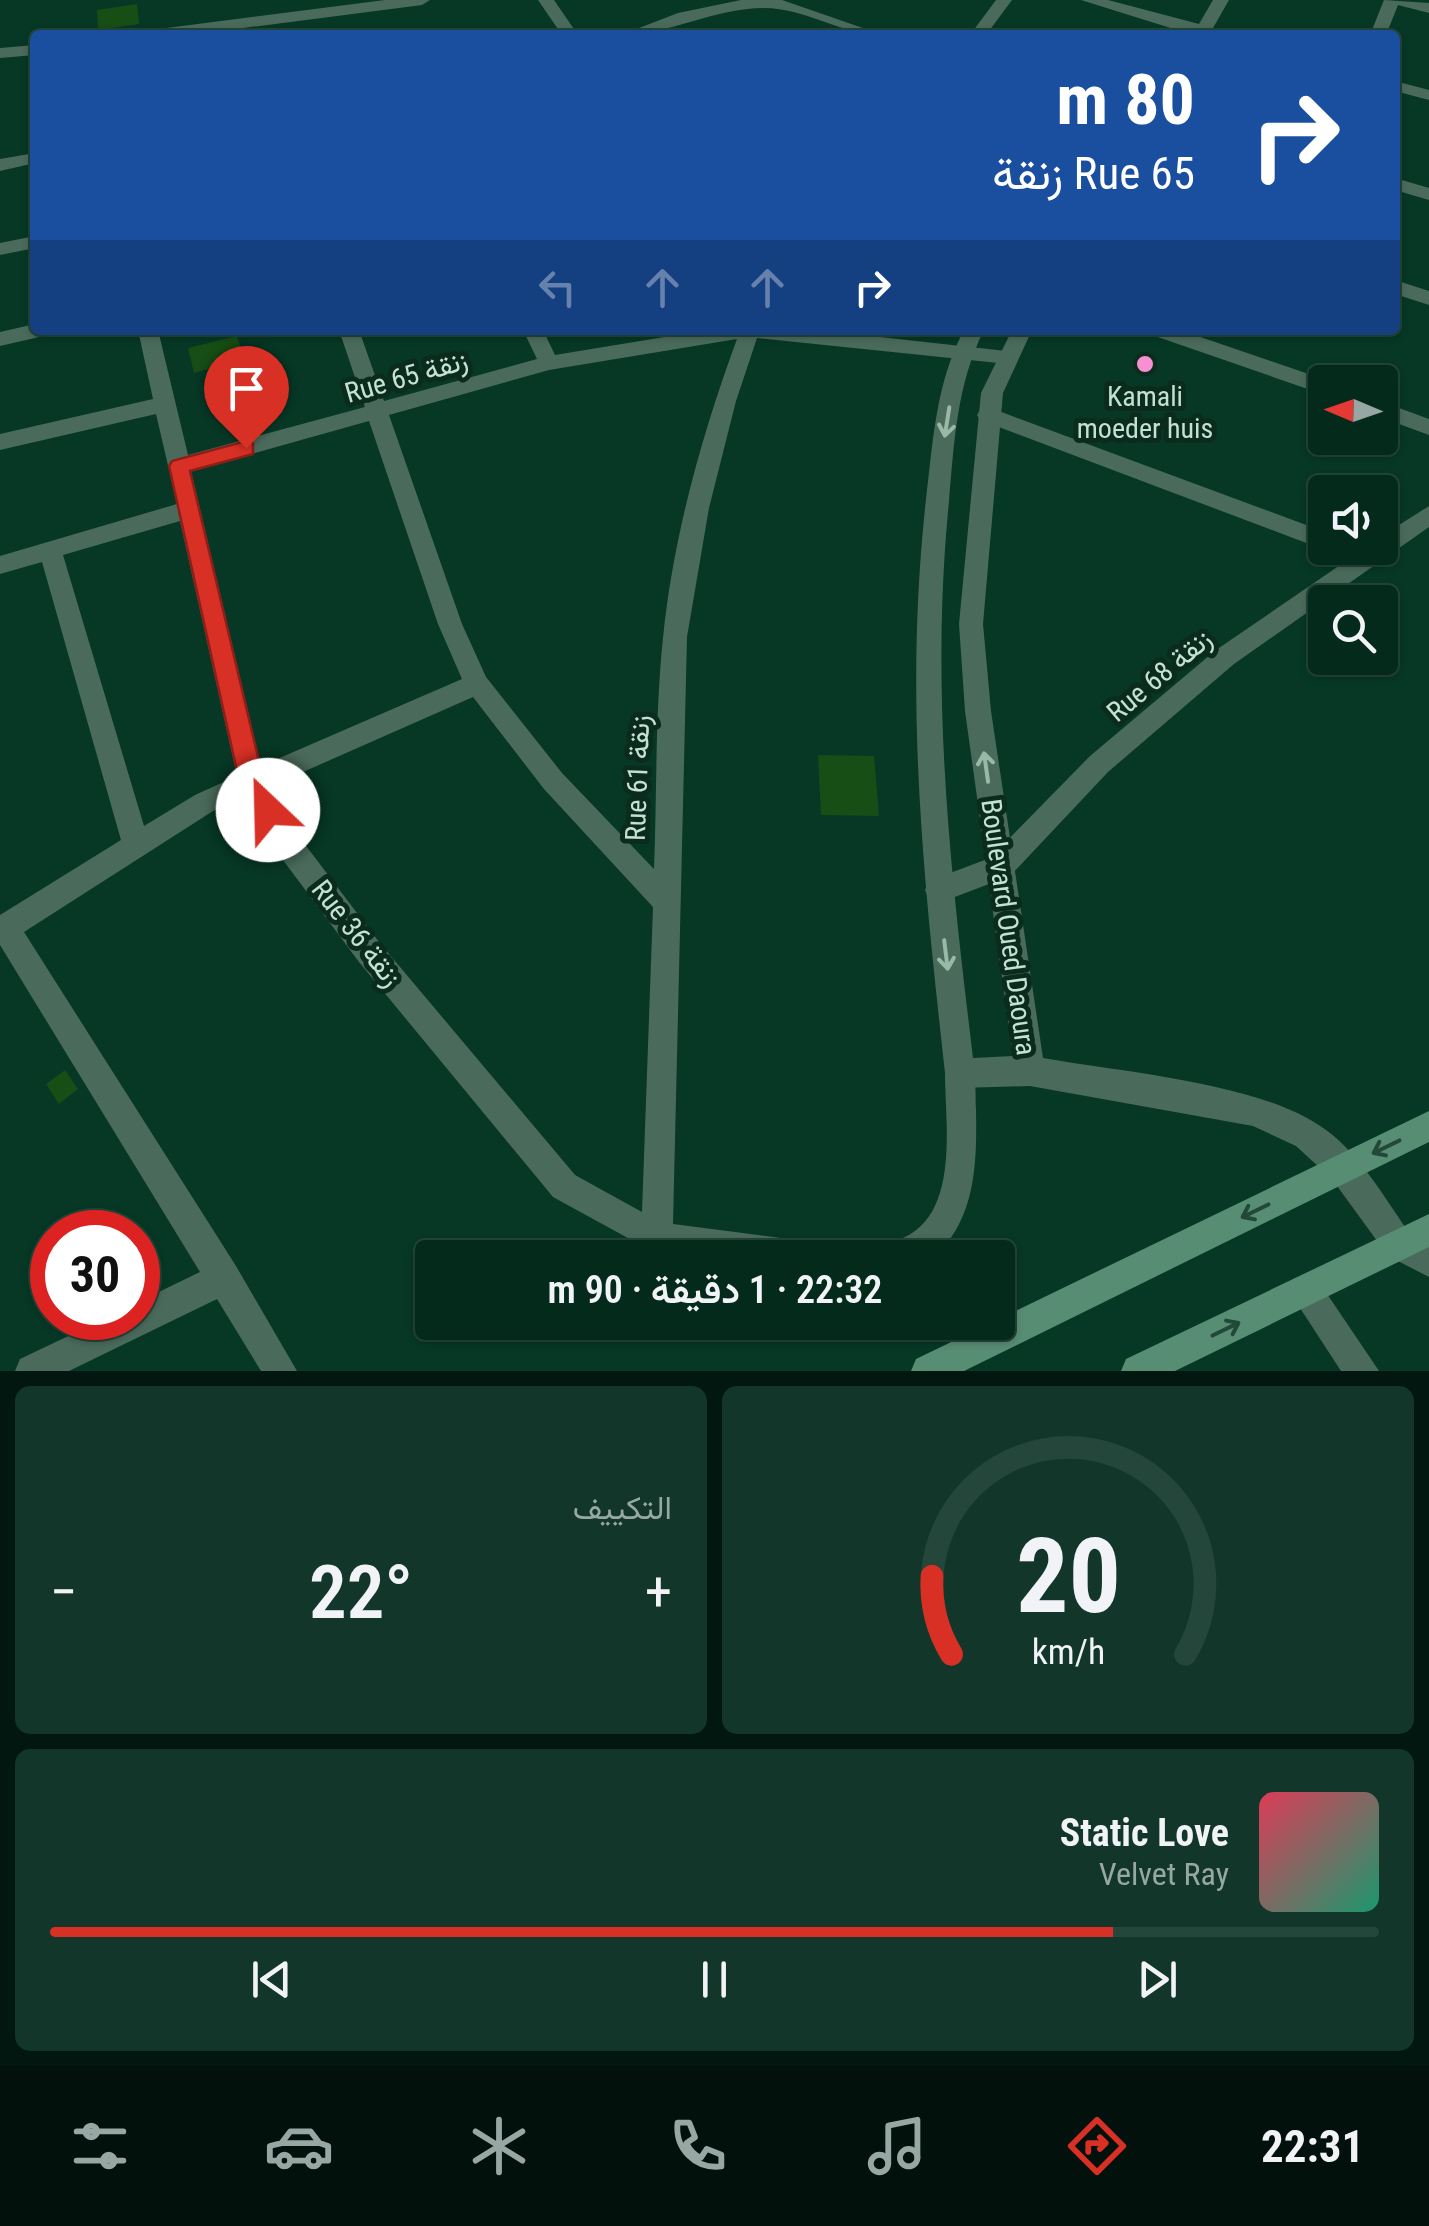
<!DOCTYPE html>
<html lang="ar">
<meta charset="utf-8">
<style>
:root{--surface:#042a1c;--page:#123629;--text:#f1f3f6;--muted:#97a7a3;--line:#25463b;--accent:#d93025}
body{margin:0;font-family:"Roboto Condensed",Vazirmatn,sans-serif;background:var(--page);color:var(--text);direction:rtl;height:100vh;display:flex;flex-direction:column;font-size:38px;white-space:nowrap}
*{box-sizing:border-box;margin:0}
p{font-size:32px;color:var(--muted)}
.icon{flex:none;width:55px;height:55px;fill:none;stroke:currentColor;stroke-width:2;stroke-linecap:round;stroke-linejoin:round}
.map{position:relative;height:1371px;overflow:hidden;direction:ltr}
.drawer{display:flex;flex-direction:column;gap:15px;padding:15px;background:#02170f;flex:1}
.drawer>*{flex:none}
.banner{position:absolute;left:30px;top:30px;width:1370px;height:305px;border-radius:10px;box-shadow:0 2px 8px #0004,0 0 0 2px var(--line);direction:rtl;background:#1a4fa0;color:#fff;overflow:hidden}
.needle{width:65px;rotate:272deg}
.fabs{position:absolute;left:1308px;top:365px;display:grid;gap:20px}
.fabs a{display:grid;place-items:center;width:90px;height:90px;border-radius:10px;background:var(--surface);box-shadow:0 2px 8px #0004,0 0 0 2px var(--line);font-size:50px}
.speed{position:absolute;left:30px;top:1210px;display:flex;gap:20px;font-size:50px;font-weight:700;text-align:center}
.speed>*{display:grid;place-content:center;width:130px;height:130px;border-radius:50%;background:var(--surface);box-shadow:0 2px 8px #0004,0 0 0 2px var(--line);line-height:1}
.speed .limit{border:15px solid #d22;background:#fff;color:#111}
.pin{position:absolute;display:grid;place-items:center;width:85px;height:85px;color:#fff;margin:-102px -42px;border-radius:50% 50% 50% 0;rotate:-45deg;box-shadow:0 0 10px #0007}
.pin .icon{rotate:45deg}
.me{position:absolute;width:110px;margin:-55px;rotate:336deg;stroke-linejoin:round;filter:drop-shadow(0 0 8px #0008)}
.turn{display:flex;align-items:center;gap:35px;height:210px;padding:0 40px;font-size:45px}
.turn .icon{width:130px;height:130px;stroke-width:2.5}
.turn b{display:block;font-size:70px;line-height:85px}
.lanes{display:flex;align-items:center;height:95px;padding:0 40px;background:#0003;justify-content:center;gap:50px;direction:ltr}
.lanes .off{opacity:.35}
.big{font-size:75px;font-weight:600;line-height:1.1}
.drawer .widget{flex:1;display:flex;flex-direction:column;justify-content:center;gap:15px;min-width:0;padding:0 35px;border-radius:15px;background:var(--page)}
.drawer .dial{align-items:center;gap:0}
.dial svg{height:260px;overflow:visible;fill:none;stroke:var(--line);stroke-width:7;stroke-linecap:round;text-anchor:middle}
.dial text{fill:var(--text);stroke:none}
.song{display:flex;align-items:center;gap:30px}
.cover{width:120px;height:120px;border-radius:15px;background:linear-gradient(135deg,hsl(350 70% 55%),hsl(160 70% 35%))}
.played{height:10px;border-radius:5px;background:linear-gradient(90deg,var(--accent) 80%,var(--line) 80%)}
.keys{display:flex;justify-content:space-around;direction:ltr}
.heat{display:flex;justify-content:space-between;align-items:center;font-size:55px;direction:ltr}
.drawer .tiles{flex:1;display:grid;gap:15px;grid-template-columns:1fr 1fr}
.widget:last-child{grid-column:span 2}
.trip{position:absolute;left:415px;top:1240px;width:600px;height:100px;border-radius:10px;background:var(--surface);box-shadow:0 2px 8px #0004,0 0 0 2px var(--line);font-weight:600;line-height:100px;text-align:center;direction:rtl}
.tabs{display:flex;height:160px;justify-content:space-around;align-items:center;background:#02110b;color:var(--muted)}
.tabs .icon{width:70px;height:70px}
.tabs .current{color:var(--accent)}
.tabs b{font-size:45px;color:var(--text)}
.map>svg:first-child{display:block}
</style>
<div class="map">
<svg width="1429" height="1371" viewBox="0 0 1429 1371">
<rect width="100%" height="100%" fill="#063825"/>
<path fill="#174e15" d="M 137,4 L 139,24 L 98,30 L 97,10 Z
M 237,336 L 244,359 L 194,373 L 188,348 Z
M 818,755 L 874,756 L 879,816 L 821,815 Z
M 65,1070 L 78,1089 L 59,1104 L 46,1084 Z"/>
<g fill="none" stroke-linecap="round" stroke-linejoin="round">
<path fill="#4a6b5b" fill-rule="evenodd" d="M 385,0 L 430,0 L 422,5 L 189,35 L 143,35 L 151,30 Z
M 538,0 L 554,0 L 578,35 L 562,35 Z
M 741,0 L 782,0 L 883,35 C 841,35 806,8 764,8 C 714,8 669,35 621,35 L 678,13 Z
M 996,0 L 1012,0 L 986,35 L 970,35 Z
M 1384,0 L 1429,3 L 1429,13 L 1398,5 L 1386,35 L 1370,35 Z
M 1204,25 L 1229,35 L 1198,33 L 1196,30 Z
M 35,45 L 35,55 L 0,58 L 0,48 Z
M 1395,81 L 1429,90 L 1429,100 L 1395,91 Z
M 35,153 L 35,163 L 0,171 L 0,159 Z
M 1395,178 L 1429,188 L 1429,200 L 1395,190 Z
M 35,236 L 35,248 L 0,255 L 0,243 Z
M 1395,280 L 1429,291 L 1429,305 L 1395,294 Z
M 35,324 L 35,330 L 51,330 L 48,335 L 0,346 L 0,332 Z
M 138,330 L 158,330 L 188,455 L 365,407 L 339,330 L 359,330 L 384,401 L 537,359 L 523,330 L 543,330 L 555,355 L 707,330 L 817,330 L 1015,352 L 1018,357 L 1008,364 L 757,338 L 736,401 L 709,508 L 687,637 L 673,1224 L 811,1242 L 823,1246 L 827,1258 L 657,1254 L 553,1197 L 359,962 L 274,848 L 246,797 L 213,811 L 24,932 L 236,1266 L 297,1371 L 261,1371 L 217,1299 L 69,1371 L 15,1371 L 20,1359 L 106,1318 L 138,1318 L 138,1302 L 200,1272 L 0,945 L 0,915 L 121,840 L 42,562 L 0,574 L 0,556 L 177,504 L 156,414 L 0,450 L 0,434 L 153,399 ZM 737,339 C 702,434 673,537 663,638 C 655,714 657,793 654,869 L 562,773 L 486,677 L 462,624 L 389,415 L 549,370 ZM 369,421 L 438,624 L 462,679 L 261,766 L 191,471 ZM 180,521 L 237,776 L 195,795 L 144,826 L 63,555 ZM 473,697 L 544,789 L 653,907 L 642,1212 L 575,1175 L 379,942 L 294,830 L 269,787 Z
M 1149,330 L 1180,330 L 1332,382 L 1325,382 L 1325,395 L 1152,335 Z
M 1380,401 L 1429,419 L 1429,435 L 1380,417 Z
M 988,407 L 1325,532 L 1325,548 L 1333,548 L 1317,547 L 980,420 L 977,415 L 980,410 Z
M 1429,506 L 1429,527 L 1234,664 L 1108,772 L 1010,876 L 939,903 L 929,899 L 925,890 L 929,881 L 990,858 L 1090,756 L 1216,650 L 1365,548 L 1380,548 L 1380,537 Z
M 960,1058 L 971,1062 C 977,1077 975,1093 976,1110 C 977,1163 976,1220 933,1258 L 875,1258 L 879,1246 C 889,1243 900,1240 909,1235 C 959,1206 945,1121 945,1073 L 949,1062 Z
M 1399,1229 L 1429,1243 L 1429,1277 L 1388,1256 L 1383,1245 L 1388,1234 Z
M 1305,1275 L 1317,1279 L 1379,1371 L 1341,1371 L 1289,1291 L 1293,1279 Z"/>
<path fill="#4a6b5b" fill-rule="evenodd" d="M 1081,0 L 1108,0 L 1199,24 L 1213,0 L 1229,0 L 1209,35 L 1193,35 Z
M 964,330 L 984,330 C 957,383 954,443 949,501 C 930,693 950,867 973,1058 L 1013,1056 L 965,711 L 959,624 L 981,393 L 1012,330 L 1032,330 L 1003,393 L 983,624 L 991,711 L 1043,1058 C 1122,1072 1251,1082 1317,1124 C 1357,1148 1383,1196 1410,1234 L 1415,1245 L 1410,1256 L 1399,1261 L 1388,1256 L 1332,1179 L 1296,1146 L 1253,1126 L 1030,1086 L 960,1088 L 949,1084 L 945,1073 C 923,874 904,699 926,499 C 933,441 936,382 964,330 Z"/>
<path fill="#578d73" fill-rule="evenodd" d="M 1429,1111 L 1429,1142 L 964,1371 L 911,1371 L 916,1359 Z
M 1429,1214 L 1429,1247 L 1175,1371 L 1121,1371 L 1126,1359 Z"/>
</g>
<defs><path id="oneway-shaft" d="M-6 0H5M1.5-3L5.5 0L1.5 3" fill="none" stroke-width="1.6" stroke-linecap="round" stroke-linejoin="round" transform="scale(2.5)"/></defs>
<g stroke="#99b8a8">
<use href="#oneway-shaft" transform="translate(947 422) rotate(99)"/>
<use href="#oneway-shaft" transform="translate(986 767) rotate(-98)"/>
<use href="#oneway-shaft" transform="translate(946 955) rotate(83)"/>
</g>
<g stroke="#224838">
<use href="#oneway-shaft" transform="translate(1386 1147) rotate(154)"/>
<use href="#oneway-shaft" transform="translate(1255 1211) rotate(154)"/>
<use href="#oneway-shaft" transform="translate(1226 1329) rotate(-26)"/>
</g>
<path fill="#d93025" stroke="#8d1f18" stroke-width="2.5" d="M 246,441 L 253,443 L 253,454 L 190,471 L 263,778 L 280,810 L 276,817 L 268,821 L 259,817 L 239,780 L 169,466 L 172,461 Z"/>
<circle fill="#f690d0" stroke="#0b2b1e" stroke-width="4" cx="1145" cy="364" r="10"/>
<g text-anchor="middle" stroke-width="10" stroke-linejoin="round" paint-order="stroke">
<g font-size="28" fill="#c4e2d2" stroke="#0b2b1e">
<text transform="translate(406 376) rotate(-16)" y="10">Rue 65 زنقة</text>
<text transform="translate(1159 675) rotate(-40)" y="10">Rue 68 زنقة</text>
<text transform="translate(637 778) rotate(-88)" y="10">Rue 61 زنقة</text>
<text transform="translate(1009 927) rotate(82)" y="10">Boulevard Oued Daoura</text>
<text transform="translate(357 933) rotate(52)" y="10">Rue 36 زنقة</text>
</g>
<g font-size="28" fill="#c4e2d2" stroke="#0b2b1e">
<text x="1145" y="406">Kamali<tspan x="1145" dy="32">moeder huis</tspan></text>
</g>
</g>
</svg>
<div class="fabs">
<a><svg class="needle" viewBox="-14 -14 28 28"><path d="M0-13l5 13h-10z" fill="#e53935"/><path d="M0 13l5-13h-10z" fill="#97a7a3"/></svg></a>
<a><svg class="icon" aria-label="sound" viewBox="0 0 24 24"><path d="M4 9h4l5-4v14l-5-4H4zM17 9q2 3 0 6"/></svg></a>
<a><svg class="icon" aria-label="search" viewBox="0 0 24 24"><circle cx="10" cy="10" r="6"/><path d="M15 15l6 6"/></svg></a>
</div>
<div class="speed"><div class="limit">30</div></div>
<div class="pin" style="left:246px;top:448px;background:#d93025"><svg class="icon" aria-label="arrive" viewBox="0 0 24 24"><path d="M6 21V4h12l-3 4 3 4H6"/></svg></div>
<svg class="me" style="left:268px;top:810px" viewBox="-20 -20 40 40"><circle r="19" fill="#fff"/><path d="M0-13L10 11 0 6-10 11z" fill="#d93025"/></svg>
<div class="trip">22:32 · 1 دقيقة · 90 m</div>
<div class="banner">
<div class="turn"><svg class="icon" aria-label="right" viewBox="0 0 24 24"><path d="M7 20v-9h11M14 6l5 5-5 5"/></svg><div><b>80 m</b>Rue 65 زنقة</div></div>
<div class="lanes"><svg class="icon off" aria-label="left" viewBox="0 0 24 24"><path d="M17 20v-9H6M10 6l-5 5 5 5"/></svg><svg class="icon off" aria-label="ahead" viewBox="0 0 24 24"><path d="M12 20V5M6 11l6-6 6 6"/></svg><svg class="icon off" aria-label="ahead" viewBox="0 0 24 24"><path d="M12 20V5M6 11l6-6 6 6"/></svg><svg class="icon" aria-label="right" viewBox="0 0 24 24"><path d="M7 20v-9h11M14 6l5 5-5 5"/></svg></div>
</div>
</div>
<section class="drawer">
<div class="tiles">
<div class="widget dial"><svg viewBox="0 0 100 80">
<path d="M14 69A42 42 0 1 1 86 69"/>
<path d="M14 69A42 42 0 0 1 8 45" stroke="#d93025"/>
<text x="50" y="56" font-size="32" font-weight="700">20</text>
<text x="50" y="72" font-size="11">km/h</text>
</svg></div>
<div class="widget"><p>التكييف</p>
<div class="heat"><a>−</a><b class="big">22°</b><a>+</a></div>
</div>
<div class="widget">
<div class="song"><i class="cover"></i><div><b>Static Love</b><p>Velvet Ray</p></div></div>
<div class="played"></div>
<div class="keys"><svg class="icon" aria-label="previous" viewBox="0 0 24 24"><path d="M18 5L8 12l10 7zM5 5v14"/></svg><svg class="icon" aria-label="pause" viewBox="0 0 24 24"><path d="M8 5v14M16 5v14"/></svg><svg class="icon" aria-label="next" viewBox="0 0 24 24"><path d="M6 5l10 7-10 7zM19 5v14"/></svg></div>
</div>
</div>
</section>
<nav class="tabs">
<b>22:31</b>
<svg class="icon current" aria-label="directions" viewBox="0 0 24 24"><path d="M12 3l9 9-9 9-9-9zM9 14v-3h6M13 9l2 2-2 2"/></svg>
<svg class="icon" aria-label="music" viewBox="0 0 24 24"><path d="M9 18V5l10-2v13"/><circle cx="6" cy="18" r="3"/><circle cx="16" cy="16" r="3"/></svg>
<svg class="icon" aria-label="phone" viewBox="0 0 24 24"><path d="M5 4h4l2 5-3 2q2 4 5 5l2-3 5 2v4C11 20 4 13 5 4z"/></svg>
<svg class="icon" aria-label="climate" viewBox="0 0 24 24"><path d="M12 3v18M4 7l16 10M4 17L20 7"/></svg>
<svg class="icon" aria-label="car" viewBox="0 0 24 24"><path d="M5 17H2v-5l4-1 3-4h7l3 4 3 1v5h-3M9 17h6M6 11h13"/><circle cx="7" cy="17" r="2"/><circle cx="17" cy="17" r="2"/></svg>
<svg class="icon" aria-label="filters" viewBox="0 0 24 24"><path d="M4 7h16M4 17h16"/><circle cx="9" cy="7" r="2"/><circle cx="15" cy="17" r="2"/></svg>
</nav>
